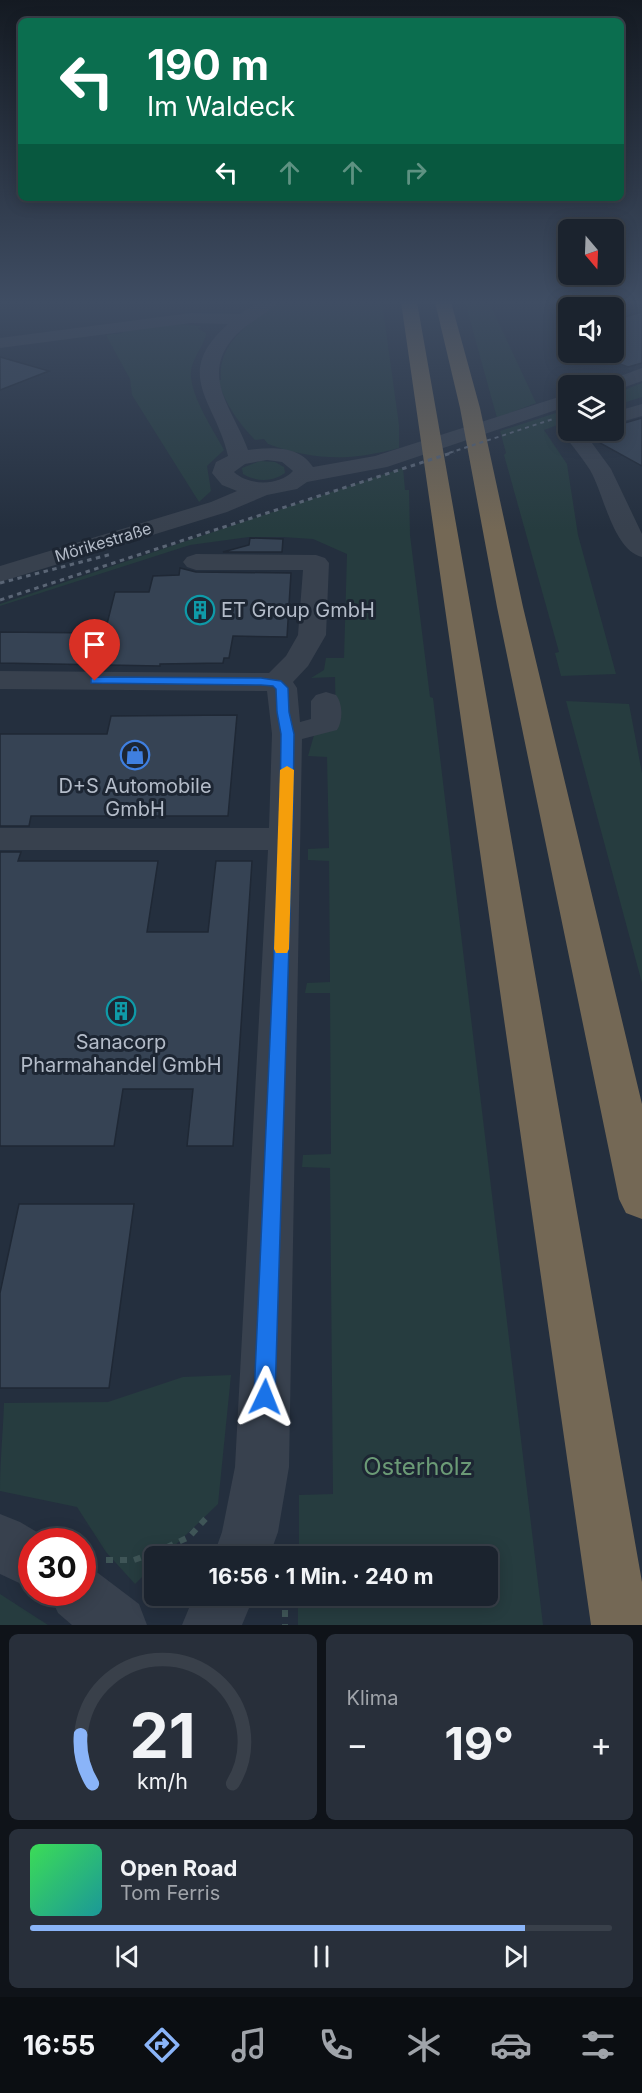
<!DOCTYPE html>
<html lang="de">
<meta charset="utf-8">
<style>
:root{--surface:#1b232e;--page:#282f3a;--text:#f1f3f6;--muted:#a0a4aa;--line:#39404a;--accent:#8ab4f8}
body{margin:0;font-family:Inter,sans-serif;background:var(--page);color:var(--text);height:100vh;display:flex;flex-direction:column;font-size:22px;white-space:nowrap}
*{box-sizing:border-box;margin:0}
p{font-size:20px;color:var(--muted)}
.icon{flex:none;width:33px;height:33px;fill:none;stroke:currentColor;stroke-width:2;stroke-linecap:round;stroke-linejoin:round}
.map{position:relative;height:1625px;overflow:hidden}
.panel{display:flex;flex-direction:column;gap:9px;padding:9px;background:#0f1319;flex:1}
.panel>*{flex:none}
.hud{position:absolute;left:18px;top:18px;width:606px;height:183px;border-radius:9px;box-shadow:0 3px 15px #0003,0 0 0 2px var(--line);background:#0b6e4f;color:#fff;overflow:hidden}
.needle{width:39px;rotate:161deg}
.buttons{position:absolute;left:558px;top:219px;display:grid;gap:12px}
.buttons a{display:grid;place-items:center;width:66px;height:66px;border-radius:9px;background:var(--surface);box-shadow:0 3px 15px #0003,0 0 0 2px var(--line);font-size:30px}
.speed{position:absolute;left:18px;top:1528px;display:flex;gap:12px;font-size:30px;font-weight:700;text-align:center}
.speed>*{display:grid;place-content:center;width:78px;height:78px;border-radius:50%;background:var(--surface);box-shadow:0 3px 15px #0003,0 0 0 2px var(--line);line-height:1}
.speed .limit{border:9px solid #d22;background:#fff;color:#111}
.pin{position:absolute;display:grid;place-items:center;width:51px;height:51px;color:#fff;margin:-62px -26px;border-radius:50% 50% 50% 0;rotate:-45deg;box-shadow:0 0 6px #0007}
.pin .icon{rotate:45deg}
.me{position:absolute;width:66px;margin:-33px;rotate:2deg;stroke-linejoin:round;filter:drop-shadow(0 0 4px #0008)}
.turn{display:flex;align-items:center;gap:21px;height:126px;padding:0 30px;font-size:27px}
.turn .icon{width:78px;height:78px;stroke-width:2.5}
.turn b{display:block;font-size:42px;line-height:51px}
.lanes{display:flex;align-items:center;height:57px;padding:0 30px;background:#0003;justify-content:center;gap:30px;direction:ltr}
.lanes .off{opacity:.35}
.big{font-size:45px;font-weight:700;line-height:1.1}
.panel .tile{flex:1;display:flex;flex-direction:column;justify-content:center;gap:9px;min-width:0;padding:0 21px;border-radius:9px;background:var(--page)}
.panel .dial{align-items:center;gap:0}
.dial svg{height:156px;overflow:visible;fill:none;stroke:var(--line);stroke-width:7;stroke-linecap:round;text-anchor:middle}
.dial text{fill:var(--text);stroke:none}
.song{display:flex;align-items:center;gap:18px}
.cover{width:72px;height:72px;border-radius:9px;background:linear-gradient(135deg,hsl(130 70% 55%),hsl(180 70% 35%))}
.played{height:6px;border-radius:3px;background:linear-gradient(90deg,var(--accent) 85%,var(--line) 85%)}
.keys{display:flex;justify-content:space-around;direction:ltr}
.heat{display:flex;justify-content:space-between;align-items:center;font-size:33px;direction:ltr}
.panel .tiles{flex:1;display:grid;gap:9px;grid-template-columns:1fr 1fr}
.tile:last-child{grid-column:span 2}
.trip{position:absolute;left:144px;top:1546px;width:354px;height:60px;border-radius:9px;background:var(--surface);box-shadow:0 3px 15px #0003,0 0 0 2px var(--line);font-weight:700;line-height:60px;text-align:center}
.tabs{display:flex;height:96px;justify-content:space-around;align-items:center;background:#0b0e12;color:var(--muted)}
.tabs .icon{width:42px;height:42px}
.tabs .on{color:var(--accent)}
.tabs b{font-size:27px;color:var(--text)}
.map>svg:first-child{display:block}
</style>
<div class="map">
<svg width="642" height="1625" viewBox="0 0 642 1625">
<rect width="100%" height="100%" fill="#242f3e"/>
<path fill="#263c3f" d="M 281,302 L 382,302 L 399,425 L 399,448 C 350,461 316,461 268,444 L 264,439 L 255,440 C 238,422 225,404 218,380 L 221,380 C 217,341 253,320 281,302 Z
M 465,302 L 489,302 L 536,403 L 497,418 Z
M 179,324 L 201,326 L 198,329 L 206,333 C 206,343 192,358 191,372 C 189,394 214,431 224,450 L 207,466 L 211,491 L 199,502 L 132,395 L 130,379 L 106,335 L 122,333 L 124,331 Z
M 642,383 L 642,397 L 614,406 L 614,394 Z
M 568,409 L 568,421 L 544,430 L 567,464 L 578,535 L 616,674 L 561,676 L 555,653 L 559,652 L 504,455 L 506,453 L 500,431 Z
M 260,461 L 275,462 L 284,467 L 285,473 C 273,482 256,482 243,474 L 242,468 Z
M 403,468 L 405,490 L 409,490 L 410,535 L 430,697 L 433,698 L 543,1625 L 298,1625 L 298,1596 L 488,1596 L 488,1557 L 299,1557 L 299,1495 L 333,1494 L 330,1168 L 302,1167 L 303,1155 L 331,1154 L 330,993 L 305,993 L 307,983 L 330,982 L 329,861 L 308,860 L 308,849 L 329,848 L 327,757 L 308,756 L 314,735 L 336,725 L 335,677 L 311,678 L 324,670 L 326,658 L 344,658 L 347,554 L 313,539 L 283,537 L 249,537 L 190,545 L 0,606 L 0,604 Z
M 566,701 L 629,704 L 642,773 L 642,983 Z
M 231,1375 L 218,1504 L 163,1557 L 154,1557 L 154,1565 L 135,1584 L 106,1552 L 77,1507 L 0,1491 C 0,1461 3,1433 4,1403 L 108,1402 L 183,1377 Z
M 0,1594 L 48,1625 L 0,1625 Z"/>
<path fill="#364354" stroke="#1f2835" stroke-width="1.5" d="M 642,312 L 642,363 L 628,367 L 589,352 L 614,352 L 614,320 Z
M 0,357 L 49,371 L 0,390 Z
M 642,418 L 642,466 L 591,438 L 591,435 L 614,430 L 614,426 Z
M 250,538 L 283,539 L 282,552 L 223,552 L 249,545 Z
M 180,568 L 196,572 L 291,573 L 287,637 L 233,636 L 229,658 L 224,658 L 223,663 L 160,664 L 160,666 L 0,663 L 0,632 L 97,633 L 98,628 L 106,628 L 115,592 L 149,592 L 153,576 L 179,575 Z
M 237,715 L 228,816 L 31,816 L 29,826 L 0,826 L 0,734 L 107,734 L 111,716 Z
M 0,852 L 21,852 L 18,861 L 158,861 L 147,932 L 208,932 L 216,861 L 252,861 L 233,1146 L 187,1146 L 193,1089 L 123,1089 L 114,1146 L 0,1146 Z
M 19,1204 L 134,1204 L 109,1388 L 0,1388 L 0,1293 Z"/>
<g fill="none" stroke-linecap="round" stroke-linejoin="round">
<path stroke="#3f5557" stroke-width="6" stroke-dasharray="7 7" stroke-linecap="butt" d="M 154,1553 L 189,1537 L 209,1515
M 106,1560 L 134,1560 L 154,1553 L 158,1557
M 285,1596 L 285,1625"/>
<path fill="#38414e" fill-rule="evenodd" d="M 257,302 L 277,302 C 267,315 249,322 237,334 C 197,375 234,409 248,450 C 271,447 299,445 313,467 L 375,456 L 568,394 L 568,406 L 387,467 L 307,482 L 297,489 L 267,495 L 227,512 L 0,582 L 0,566 L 211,502 L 237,491 L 222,485 L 212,473 L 216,462 L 228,456 C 216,401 171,375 228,324 L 191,323 L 0,348 L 0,338 L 191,313 L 240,314 ZM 267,460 L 282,462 L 293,471 C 279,486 249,486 234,472 L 245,464 Z
M 642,368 L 642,381 L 614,391 L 614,386 L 602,386 L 604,382 Z
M 642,404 L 642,416 L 614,424 L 614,412 Z
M 568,429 L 588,430 L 589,439 L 611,469 L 642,534 L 642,557 C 613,550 604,494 590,470 C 583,459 575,449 567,439 Z
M 196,554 L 316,555 L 325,558 L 329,563 L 326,635 L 308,666 L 293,682 L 297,688 L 300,722 L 311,719 L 311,701 L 316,695 L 326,692 L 336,695 C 343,704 343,721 337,730 L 302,739 L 289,1467 L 278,1532 L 269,1557 L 213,1557 L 222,1532 L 235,1467 L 268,850 L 0,850 L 0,828 L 269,828 L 272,734 L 267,691 L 0,689 L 0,671 L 269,673 L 286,656 L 298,635 L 303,570 L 196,570 L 187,567 L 183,562 L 187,557 Z
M 0,1514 L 20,1522 L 52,1541 L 32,1542 L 32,1589 L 0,1574 Z
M 82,1566 L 98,1573 L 139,1604 L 147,1625 L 72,1625 L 58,1613 L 49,1593 L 82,1593 Z
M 194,1596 L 254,1596 L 242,1625 L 182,1625 Z"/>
<path fill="#746855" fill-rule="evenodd" d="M 401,302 L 417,302 L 642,1582 L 642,1625 L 591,1625 Z
M 435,302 L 451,302 L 480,408 L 523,607 L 642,1104 L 642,1219 L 626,1213 L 619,1199 L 497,607 L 460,408 Z"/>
<path stroke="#5a6575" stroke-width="2" stroke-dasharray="4 4" stroke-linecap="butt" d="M 449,453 L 553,419"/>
<path stroke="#5a6575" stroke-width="3" stroke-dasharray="4.5 4.5" stroke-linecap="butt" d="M 0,583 L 112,554
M 0,600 L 454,452"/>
</g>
<linearGradient id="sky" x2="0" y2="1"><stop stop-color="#141a22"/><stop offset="0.57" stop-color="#3f4d63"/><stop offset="1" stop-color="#3f4d63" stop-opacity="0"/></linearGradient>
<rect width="642" height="530" fill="url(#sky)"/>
<path fill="#1a73e8" stroke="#114b97" stroke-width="1.5" d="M 95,677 L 261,678 L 281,681 L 288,688 L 289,712 L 294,734 L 293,815 L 275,1397 L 272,1404 L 265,1407 L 257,1404 L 254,1397 L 280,815 L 281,734 L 277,712 L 276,689 L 273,686 L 261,685 L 91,683 L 91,678 Z"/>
<path fill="#f59e0b" d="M 287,766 L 294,770 L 289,949 L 287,953 L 276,953 L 274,949 L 280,770 Z"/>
<defs>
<g id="building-ring" transform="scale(1.5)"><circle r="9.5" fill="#1d2633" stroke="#0f9aa8" stroke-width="1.5"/><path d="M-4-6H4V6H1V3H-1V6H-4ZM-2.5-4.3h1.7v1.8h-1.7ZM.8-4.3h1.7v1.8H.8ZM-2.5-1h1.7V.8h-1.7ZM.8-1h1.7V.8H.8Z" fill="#0f9aa8"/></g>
<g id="shop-ring" transform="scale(1.5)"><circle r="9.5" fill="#1d2633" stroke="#3f7fe0" stroke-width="1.5"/><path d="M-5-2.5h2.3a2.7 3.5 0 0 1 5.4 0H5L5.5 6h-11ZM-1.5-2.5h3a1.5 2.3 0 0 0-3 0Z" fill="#3f7fe0"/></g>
</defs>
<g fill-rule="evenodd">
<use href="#building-ring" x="200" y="610"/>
<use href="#shop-ring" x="135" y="755"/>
<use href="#building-ring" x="121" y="1011"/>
</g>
<g text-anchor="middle" stroke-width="6" stroke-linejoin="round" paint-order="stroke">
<g font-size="16" fill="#b4bcc9" stroke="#1d2633">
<text transform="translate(103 542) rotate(-17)" y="6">Mörikestraße</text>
</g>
<g font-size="20" fill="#b4bcc9" stroke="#1d2633">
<text x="221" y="617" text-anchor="start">ET Group GmbH</text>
<text x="135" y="793">D+S Automobile<tspan x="135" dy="23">GmbH</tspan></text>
<text x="121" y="1049">Sanacorp<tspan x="121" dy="23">Pharmahandel GmbH</tspan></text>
</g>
<g font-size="24" fill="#6b9a76" stroke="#1d2633">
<text x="418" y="1475">Osterholz</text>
</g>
</g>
</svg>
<div class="buttons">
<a><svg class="needle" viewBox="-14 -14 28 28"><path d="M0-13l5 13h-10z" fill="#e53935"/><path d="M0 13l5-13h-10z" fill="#a0a4aa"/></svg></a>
<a><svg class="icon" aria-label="sound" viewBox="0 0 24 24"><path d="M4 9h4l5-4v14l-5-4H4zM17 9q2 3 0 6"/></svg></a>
<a><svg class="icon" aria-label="layers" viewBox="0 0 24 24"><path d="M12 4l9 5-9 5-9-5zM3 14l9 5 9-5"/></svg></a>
</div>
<div class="speed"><div class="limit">30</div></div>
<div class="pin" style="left:95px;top:681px;background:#d93025"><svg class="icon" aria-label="arrive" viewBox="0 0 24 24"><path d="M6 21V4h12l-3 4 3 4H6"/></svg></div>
<svg class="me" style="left:265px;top:1397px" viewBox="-20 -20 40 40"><path d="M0-17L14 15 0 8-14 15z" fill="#1a73e8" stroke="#fff" stroke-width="4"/></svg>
<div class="trip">16:56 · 1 Min. · 240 m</div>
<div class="hud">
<div class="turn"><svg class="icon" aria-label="left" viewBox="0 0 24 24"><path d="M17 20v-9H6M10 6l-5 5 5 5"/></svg><div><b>190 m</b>Im Waldeck</div></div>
<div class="lanes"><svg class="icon" aria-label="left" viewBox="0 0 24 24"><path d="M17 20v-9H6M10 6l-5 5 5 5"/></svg><svg class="icon off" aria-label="ahead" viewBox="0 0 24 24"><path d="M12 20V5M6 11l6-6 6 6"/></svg><svg class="icon off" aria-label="ahead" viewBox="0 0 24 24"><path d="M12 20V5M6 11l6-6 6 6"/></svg><svg class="icon off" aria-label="right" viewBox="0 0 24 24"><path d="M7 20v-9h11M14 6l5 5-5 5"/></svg></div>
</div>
</div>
<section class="panel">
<div class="tiles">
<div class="tile dial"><svg viewBox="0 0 100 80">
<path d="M14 69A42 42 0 1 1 86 69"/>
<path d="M14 69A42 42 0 0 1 8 44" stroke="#8ab4f8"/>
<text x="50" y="56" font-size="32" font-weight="700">21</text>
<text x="50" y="72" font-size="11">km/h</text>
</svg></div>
<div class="tile"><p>Klima</p>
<div class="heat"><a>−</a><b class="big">19°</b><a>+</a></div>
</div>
<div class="tile">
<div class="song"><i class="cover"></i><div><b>Open Road</b><p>Tom Ferris</p></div></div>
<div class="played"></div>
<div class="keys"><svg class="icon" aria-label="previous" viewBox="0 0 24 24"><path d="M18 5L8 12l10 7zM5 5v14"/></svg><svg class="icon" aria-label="pause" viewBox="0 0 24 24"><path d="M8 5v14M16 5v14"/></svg><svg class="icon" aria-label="next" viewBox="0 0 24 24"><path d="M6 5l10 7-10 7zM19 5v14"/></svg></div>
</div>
</div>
</section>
<nav class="tabs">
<b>16:55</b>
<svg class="icon on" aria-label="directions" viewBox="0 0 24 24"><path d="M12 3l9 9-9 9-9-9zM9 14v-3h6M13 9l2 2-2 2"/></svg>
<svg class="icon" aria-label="music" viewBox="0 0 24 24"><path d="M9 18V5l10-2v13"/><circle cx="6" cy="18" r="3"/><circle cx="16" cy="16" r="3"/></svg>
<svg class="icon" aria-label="phone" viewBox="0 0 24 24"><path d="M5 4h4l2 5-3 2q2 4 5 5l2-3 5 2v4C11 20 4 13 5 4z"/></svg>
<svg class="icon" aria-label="climate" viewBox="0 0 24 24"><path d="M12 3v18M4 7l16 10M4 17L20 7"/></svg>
<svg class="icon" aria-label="car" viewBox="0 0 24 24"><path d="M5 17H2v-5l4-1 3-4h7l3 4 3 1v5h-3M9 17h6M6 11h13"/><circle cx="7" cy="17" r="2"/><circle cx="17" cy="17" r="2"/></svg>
<svg class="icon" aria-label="filters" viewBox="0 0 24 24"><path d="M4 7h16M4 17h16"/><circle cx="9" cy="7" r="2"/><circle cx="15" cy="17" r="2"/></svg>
</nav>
